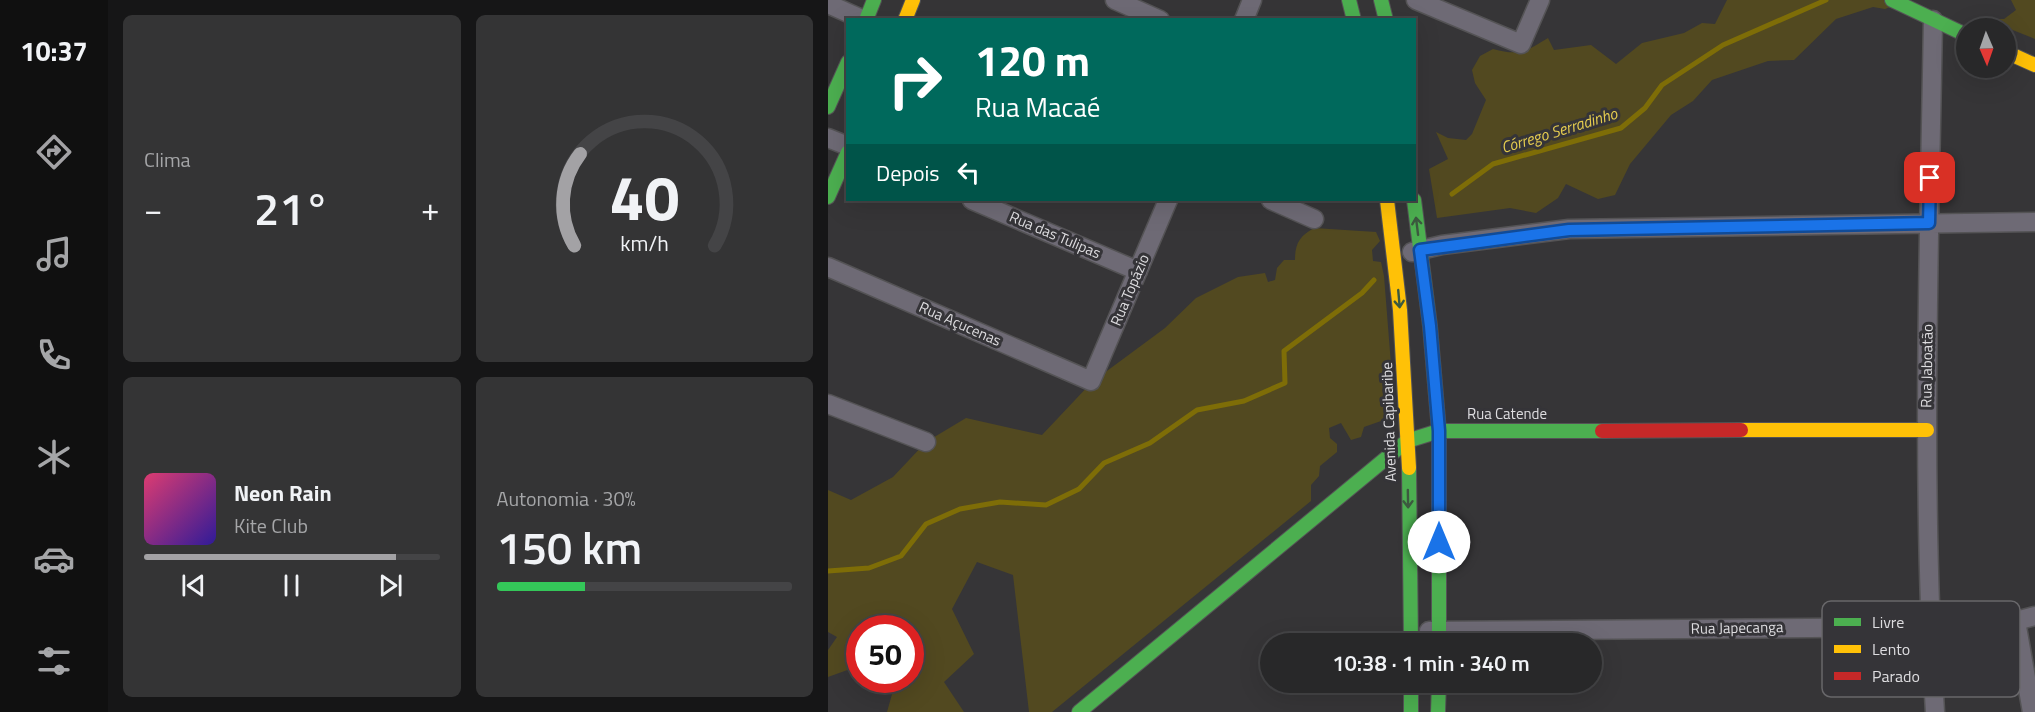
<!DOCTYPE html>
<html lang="pt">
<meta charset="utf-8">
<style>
:root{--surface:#282829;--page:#343435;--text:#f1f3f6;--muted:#a5a6a8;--line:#444446;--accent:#a3a2a5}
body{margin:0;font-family:"Titillium Web",sans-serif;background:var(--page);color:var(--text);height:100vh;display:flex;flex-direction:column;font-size:22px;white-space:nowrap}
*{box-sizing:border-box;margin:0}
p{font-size:20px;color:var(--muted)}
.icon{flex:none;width:33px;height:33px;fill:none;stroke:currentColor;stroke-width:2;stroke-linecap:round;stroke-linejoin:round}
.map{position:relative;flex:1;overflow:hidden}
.details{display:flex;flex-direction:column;gap:15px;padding:15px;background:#161617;width:720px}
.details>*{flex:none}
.hud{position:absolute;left:18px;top:18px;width:570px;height:183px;border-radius:0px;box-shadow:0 6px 24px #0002,0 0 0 2px var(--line);background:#00695c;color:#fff;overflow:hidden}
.needle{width:39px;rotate:178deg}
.buttons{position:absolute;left:1128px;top:18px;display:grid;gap:12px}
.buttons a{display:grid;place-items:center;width:60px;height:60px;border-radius:50%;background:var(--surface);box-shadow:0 6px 24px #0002,0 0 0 2px var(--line);font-size:30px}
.speed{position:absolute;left:18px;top:615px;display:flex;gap:12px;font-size:30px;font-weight:700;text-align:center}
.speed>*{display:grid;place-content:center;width:78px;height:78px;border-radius:50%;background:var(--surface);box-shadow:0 6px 24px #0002,0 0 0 2px var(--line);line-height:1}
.speed .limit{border:9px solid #d22;background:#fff;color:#111}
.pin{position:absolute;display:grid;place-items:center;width:51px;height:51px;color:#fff;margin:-26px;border-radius:12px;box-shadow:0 3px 9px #0006}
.me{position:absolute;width:66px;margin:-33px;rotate:0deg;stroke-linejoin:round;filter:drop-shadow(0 0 4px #0008)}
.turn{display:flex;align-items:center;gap:21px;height:126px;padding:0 30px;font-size:27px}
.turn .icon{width:78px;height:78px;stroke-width:2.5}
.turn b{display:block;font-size:42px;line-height:51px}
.then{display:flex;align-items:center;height:57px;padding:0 30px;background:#0003;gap:12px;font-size:22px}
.big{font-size:45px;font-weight:600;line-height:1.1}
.details .tile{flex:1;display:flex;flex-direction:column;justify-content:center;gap:9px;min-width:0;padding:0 21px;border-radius:9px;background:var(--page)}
.details .dial{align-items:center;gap:0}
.dial svg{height:156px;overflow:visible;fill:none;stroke:var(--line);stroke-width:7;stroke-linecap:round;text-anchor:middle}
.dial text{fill:var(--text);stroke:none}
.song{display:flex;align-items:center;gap:18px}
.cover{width:72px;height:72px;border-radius:9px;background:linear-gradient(135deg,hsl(340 70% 55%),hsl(250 70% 35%))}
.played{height:6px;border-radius:3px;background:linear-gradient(90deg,var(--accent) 85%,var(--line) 85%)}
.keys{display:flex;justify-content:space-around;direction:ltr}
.heat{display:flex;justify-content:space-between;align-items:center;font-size:33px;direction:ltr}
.charge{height:9px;border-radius:4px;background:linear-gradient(90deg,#34c759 30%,var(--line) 0)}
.details .tiles{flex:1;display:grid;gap:15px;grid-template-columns:repeat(2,1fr)}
.trip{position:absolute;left:432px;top:633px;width:342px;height:60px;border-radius:30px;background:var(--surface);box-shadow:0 6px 24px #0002,0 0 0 2px var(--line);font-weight:600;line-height:60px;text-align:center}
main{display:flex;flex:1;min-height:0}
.tab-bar{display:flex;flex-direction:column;width:108px;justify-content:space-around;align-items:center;background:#101010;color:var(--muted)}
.tab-bar .icon{width:42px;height:42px}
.tab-bar .active{color:var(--accent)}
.tab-bar b{font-size:27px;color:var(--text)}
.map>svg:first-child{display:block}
</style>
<main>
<nav class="tab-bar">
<b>10:37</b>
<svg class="icon active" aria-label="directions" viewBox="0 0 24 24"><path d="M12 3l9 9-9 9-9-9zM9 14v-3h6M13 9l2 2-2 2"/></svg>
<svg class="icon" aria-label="music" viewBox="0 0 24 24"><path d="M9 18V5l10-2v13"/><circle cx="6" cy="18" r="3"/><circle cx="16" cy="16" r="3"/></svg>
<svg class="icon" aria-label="phone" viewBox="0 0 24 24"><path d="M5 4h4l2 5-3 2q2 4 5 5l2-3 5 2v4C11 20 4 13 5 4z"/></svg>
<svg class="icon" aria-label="climate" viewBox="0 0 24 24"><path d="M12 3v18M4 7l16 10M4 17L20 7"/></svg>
<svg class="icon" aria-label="car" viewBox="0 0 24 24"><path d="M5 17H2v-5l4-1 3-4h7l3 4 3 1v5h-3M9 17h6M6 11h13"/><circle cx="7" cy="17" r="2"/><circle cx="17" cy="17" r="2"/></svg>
<svg class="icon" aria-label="filters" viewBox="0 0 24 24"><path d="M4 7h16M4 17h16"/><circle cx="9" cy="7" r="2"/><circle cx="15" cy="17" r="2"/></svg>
</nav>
<section class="details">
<div class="tiles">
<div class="tile"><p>Clima</p>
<div class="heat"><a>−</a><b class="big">21°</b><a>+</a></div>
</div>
<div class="tile dial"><svg viewBox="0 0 100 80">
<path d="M14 69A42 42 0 1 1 86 69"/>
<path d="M14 69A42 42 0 0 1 17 22" stroke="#a3a2a5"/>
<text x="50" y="56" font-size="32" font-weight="700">40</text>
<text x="50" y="72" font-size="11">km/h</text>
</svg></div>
<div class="tile">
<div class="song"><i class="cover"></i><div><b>Neon Rain</b><p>Kite Club</p></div></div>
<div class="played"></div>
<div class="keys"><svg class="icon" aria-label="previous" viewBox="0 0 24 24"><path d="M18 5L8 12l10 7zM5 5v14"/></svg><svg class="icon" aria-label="pause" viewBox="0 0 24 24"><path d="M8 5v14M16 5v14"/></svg><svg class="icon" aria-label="next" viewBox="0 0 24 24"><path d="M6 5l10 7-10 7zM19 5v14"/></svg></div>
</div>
<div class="tile"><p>Autonomia · 30%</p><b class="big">150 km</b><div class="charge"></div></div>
</div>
</section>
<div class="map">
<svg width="1207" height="712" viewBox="0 0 1207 712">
<rect width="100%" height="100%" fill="#363537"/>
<path fill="#524920" d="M 899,0 L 1080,0 L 1057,9 L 1045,7 L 1008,19 L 966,60 L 940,61 L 884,80 L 865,101 L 843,115 L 802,164 L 787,195 L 770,199 L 738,184 L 730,198 L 708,213 L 682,208 L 609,218 L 601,169 L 620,159 L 608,132 L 620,138 L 638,140 L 644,134 L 658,100 L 647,83 L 644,70 L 652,56 L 665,49 C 691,56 697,52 720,38 L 726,50 L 763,45 L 788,64 L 814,43 L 856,33 L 874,23 L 887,24 Z
M 1183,0 L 1207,0 L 1207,39 L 1157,19 L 1176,19 L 1188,10 Z
M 486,228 L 548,232 L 552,241 L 544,250 L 545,261 L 553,262 L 556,276 L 567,415 L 562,421 L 553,421 L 536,427 L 533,437 L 523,440 L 513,423 L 501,428 L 502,438 L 509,444 L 509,452 L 492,466 L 491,476 L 483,485 L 483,501 L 224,712 L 201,712 L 185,575 L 149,562 L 124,609 L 146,654 L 116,682 L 136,712 L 59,712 L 68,680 L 82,680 L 82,628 L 32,628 L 31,661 L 25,668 L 0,677 L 0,650 L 9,637 L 0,632 L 0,490 L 23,500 L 65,477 L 98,442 L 138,418 L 214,435 L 264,382 L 337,328 L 368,298 L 410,277 L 437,273 L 440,282 L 447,280 L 449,268 L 456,260 L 467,260 C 467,243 472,236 486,228 Z"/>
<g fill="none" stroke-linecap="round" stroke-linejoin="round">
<path stroke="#7e6d07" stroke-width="5" d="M 624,194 L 665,164 L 793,128 L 817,108 L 834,85 L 895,45 L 998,0
M 0,571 L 41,568 L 73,556 L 98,524 L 132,509 L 172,502 L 218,505 L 251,489 L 276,463 L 322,443 L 369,410 L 416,401 L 457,383 L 456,351 L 534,293 L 546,280"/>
<g stroke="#545355" stroke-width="21">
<path id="street" d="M 287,0 L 332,20
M 588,0 L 693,44 L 712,0
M 0,4 L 36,20
M 416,20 L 424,0
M 1105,20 C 1101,251 1093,482 1107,712
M 0,138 L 20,146
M 144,200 L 310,271
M 443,200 L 486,219
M 584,252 L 614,245 L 741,229 L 1207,222
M 0,267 L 263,381 L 340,200
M 0,404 L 98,442
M 1188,621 L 1204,712
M 601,631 L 1102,627 L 1188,621 L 1207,616"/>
</g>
<g stroke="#545355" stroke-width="16">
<path id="fast" d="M 521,0 L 526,20
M 553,0 L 558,20
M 1064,0 L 1138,35
M 38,20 L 46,0
M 0,107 L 20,62
M 0,197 L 20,152
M 586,200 L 602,326 L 611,431 L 611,644
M 581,468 L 583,644
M 583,682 L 583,712
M 251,712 L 579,441 L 611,431 L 774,431
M 610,712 L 611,682"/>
</g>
<g stroke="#545355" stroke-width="16">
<path id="slow" d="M 77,20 L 85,0
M 1178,52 L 1207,65
M 559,200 L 572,310 L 581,468
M 913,430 L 1099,430"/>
</g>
<g stroke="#545355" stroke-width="16">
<path id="jam" d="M 774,431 L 913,430"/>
</g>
<use href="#street" stroke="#6e6a75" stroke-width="18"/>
<use href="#fast" stroke="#4caf50" stroke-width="14"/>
<use href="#slow" stroke="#ffc107" stroke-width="14"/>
<use href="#jam" stroke="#c62828" stroke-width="14"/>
</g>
<defs><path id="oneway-shaft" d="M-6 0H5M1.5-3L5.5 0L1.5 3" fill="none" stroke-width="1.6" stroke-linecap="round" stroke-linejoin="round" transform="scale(1.5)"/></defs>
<g stroke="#3c593f">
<use href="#oneway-shaft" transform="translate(589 226) rotate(-97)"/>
<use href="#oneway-shaft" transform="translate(571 299) rotate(85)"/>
<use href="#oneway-shaft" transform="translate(580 499) rotate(89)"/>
</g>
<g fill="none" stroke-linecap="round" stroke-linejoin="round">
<g stroke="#114b97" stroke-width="15">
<path id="route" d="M 611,542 L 611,431 L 602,326 L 592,250 L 741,230 L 1101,223 L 1102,178"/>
</g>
<use href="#route" stroke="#1a73e8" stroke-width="10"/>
</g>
<g text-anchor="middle" stroke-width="6" stroke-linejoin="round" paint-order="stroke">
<g font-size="15" fill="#dedde0" stroke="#353438">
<text transform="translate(227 235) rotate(23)" y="5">Rua das Tulipas</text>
<text transform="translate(302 290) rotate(-67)" y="5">Rua Topázio</text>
<text transform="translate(132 324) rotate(24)" y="5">Rua Açucenas</text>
<text transform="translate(1099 366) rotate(-89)" y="5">Rua Jaboatão</text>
<text x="679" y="419">Rua Catende</text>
<text transform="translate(561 422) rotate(-92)" y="5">Avenida Capibaribe</text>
<text transform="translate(909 628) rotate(-1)" y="5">Rua Japecanga</text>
</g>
<g font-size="16" font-style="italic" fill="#e5cc4f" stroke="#353438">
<text transform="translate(731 130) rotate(-17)" y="6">Córrego Serradinho</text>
</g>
</g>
<rect x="994" y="601" width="198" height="96" rx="9" fill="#353438" stroke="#68676a" stroke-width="1.5"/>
<rect x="1006" y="618" width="27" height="8" fill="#4caf50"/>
<rect x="1006" y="645" width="27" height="8" fill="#ffc107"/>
<rect x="1006" y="672" width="27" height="8" fill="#c62828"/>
<g font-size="16" fill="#dedde0">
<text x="1044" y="628">Livre</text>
<text x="1044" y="655">Lento</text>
<text x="1044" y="682">Parado</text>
</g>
</svg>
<div class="buttons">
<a><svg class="needle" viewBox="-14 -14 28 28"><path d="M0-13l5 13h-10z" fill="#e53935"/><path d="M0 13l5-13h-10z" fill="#a5a6a8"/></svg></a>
</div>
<div class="speed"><div class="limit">50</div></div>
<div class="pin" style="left:1102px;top:178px;background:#d93025"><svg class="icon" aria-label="arrive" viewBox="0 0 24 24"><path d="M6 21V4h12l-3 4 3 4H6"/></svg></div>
<svg class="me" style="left:611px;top:542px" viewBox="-20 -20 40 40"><circle r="19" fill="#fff"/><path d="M0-13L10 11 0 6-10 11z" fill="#1a73e8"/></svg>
<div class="trip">10:38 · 1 min · 340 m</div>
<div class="hud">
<div class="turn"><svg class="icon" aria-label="right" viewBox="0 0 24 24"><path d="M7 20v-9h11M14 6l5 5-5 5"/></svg><div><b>120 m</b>Rua Macaé</div></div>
<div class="then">Depois<svg class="icon" aria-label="left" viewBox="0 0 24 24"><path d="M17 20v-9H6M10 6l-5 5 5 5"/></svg></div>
</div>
</div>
</main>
